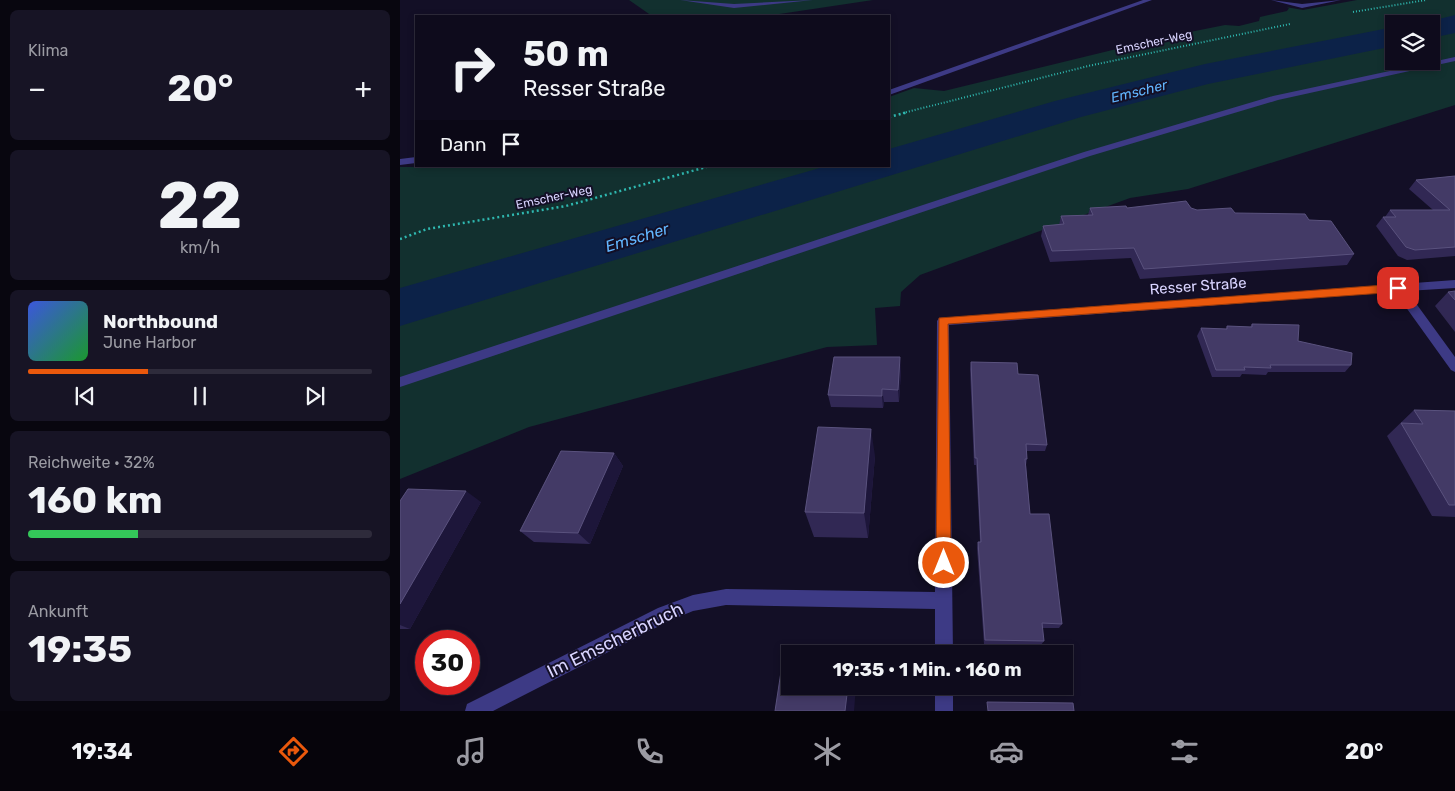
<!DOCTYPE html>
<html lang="de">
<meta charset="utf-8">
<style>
:root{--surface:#0e0b1c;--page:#171425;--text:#f1f3f6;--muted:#9b9ba3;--line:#2e2b3b;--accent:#ea580c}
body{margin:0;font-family:Rubik,sans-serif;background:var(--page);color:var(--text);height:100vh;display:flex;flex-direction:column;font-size:19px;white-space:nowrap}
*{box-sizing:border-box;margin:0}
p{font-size:16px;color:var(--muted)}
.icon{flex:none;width:28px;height:28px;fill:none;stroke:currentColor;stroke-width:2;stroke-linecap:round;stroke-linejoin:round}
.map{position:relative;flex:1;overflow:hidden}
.sheet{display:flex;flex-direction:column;gap:10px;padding:10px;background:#08060f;width:400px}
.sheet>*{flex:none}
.banner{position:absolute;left:15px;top:15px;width:475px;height:152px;border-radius:0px;box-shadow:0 2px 8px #0003,0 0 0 1px var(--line);background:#0e0b1c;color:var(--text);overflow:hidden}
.controls{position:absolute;left:985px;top:15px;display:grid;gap:10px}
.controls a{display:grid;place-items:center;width:55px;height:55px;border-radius:0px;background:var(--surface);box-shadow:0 2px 8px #0003,0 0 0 1px var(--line);font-size:25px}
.speed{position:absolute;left:15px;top:630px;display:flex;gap:10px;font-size:25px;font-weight:700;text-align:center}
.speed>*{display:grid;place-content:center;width:65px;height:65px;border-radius:50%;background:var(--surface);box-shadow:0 2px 8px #0003,0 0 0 1px var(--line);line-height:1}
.speed .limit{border:8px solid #d22;background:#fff;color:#111}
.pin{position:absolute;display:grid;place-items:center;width:42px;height:42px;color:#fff;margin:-21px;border-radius:10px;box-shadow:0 2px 8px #0006}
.me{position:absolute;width:55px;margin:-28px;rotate:0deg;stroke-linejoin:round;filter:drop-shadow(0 0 4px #0008)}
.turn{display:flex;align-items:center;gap:18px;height:105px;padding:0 25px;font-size:22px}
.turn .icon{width:65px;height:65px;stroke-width:2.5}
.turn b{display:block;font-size:35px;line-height:42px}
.then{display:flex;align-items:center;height:48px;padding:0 25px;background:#0003;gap:10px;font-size:19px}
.big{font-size:38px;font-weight:700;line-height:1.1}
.sheet .widget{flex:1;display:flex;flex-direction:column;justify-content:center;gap:8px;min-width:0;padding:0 18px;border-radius:8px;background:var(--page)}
.sheet .dial{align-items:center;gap:0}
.dial b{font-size:65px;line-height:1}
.song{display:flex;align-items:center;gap:15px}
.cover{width:60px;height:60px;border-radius:8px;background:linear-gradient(135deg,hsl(230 70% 55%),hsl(130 70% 35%))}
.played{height:5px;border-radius:2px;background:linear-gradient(90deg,var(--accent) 35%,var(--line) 35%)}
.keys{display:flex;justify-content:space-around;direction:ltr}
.heat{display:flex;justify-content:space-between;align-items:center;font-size:28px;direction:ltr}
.charge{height:8px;border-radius:4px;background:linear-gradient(90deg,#34c759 32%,var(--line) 0)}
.trip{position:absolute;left:381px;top:645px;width:292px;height:50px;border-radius:0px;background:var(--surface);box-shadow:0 2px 8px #0003,0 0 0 1px var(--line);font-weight:700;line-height:50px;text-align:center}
.tabs{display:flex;height:80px;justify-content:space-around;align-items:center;background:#06040b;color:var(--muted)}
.tabs .icon{width:35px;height:35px}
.tabs .selected{color:var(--accent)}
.tabs b{font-size:22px;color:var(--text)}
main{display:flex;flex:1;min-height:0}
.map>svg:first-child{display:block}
</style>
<main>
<section class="sheet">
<div class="widget"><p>Klima</p>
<div class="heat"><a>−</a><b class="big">20°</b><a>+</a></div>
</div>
<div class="widget dial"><b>22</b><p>km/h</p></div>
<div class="widget">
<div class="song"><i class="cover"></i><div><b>Northbound</b><p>June Harbor</p></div></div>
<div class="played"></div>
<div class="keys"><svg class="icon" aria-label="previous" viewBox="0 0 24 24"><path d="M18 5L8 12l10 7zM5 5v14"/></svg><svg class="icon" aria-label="pause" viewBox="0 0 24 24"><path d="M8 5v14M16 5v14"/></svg><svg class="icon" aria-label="next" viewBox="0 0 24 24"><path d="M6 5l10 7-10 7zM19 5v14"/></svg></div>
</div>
<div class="widget"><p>Reichweite · 32%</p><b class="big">160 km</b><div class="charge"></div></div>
<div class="widget"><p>Ankunft</p><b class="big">19:35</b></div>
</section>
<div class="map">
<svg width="1055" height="711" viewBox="0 0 1055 711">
<rect width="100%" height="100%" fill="#130f26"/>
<path fill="#12302f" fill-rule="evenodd" d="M 229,0 L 473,0 L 366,16 L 252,16 Z
M 957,0 L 1055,0 L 1055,105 L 788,189 L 730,198 L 520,275 L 501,292 L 500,306 L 475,308 L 477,345 L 427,347 L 129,427 L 0,479 L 0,167 L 489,166 L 489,97 L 514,88 L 544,91 L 770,36 L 825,25 L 839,26 L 859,21 L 860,17 L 887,11 L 889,8 L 886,7 L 903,10 ZM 994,24 L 1031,24 L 1031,61 L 994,61 Z"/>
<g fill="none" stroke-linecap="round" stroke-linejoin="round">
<path fill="#0c2248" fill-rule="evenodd" d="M 1055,15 L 1055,33 L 1031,38 L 1031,24 L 1019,24 Z
M 994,27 L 994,46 L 808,84 L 681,117 L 0,326 L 0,288 L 427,166 L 489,166 L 489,149 L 655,101 L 805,64 Z"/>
<path stroke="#2fb8b0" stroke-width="2" stroke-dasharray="1 2" stroke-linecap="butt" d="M 953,12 L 1026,0
M 503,113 L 688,66 L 890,24"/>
<path stroke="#2fb8b0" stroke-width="2.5" stroke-dasharray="2 3" stroke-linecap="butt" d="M 489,117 L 508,112
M 0,239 L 27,229 L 166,206 L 310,166"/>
<path fill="#3d3a85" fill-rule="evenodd" d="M 280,0 L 334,4 L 413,0 L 334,8 Z
M 743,0 L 752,0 L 489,95 L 489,90 Z
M 871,0 L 902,4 L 941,0 L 902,8 Z
M 1055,57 L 1055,61 L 878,100 L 690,156 L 0,387 L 0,377 L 684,152 L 873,96 Z
M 16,157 L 16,163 L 0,165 L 0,159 Z
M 1055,280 L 1055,288 L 1007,291 L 1055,357 L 1055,372 L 1051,370 L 995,292 L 549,325 L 553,654 L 535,654 L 535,609 L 326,605 L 293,611 L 269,621 L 93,711 L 65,711 L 67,704 L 258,608 L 293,595 L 326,589 L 535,592 L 537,321 L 539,318 Z
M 535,686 L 553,686 L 553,711 L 535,711 Z"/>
</g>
<path fill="#312854" d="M 1055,176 L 1055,256 L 1007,260 L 998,256 L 976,226 L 983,217 L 985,217 L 990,210 L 1033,210 L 1009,189 L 1016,180 Z
M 690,208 L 791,208 L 797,210 L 909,220 L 954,254 L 947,265 L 740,279 L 731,258 L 650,262 L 641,236 L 643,226 L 659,225 L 661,216 L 688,215 Z
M 1055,291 L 1055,332 L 1035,306 L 1048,292 Z
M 852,324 L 898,341 L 951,365 L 945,372 L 868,372 L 866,375 L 842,374 L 840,377 L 812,377 L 797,336 L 801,328 L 826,329 L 827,326 L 850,327 Z
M 571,362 L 618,374 L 647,445 L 645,451 L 627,451 L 627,459 L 626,465 L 630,514 L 662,624 L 659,628 L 642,628 L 644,641 L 641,645 L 584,644 L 577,548 L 578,542 L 580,542 L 576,465 L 574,465 L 570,369 Z
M 501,370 L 499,402 L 484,402 L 483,408 L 431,407 L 428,395 Z
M 1014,410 L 1055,411 L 1055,517 L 1032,516 L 987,436 Z
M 214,453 L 223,466 L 190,544 L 134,542 L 120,531 Z
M 475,456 L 468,538 L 414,537 L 405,512 Z
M 0,501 L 81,502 L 10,629 L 0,629 Z"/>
<path fill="#1d163a" d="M 500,357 L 501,370 L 499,402 L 498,390 Z
M 482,389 L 484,402 L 483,408 L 482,396 Z
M 471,429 L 475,456 L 468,538 L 464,513 Z
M 214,453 L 223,466 L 190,544 L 178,533 Z
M 66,491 L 81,502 L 10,629 L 0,625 L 0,604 Z
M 448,686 L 456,686 L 454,711 L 445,711 Z"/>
<path fill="#433a66" stroke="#5a527e" d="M 1055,176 L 1055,247 L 1015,250 L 1006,247 L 983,217 L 996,217 L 990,210 L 1050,210 L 1016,180 Z
M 786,201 L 791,208 L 797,210 L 831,208 L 835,213 L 905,214 L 909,220 L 931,221 L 954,254 L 744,269 L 734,248 L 652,251 L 643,226 L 664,224 L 661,216 L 693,215 L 690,208 L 726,206 L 727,208 Z
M 1055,291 L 1055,300 L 1048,292 Z
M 852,324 L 899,325 L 898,341 L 952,353 L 951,365 L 870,365 L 871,368 L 844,367 L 845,370 L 816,370 L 801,328 L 827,329 L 827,326 L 852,327 Z
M 434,357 L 500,357 L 498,390 L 482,389 L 482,396 L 428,395 Z
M 571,362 L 617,363 L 618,374 L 638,375 L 647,445 L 626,444 L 627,459 L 625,459 L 630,514 L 649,514 L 662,624 L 642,623 L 644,641 L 585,640 L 578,542 L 581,542 L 577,458 L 575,458 Z
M 1014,410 L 1055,411 L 1055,505 L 1049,505 L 1001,423 L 1023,424 Z
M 418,427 L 471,429 L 464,513 L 405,512 Z
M 161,451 L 214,453 L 178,533 L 120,531 Z
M 8,489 L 66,491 L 0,604 L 0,501 Z
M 384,652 L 451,653 L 451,654 L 390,654 L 390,686 L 448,686 L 445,711 L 375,711 Z
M 587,702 L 673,703 L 674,711 L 588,711 Z"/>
<path fill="#ea580c" stroke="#983908" d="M 998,284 L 1003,288 L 998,292 L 548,324 L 551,563 L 549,569 L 544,571 L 539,569 L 536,563 L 539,318 Z"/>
<g text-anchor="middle" stroke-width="4" stroke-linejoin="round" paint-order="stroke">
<g font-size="12" fill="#d9d4ff" stroke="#130f26">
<text transform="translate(754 42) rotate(-12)" y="4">Emscher-Weg</text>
<text transform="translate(154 197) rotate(-12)" y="4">Emscher-Weg</text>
</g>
<g font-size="14" font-style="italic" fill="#62b6ff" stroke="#130f26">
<text transform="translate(739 91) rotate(-14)" y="5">Emscher</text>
</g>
<g font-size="15" fill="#d9d4ff" stroke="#130f26">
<text transform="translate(798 286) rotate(-4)" y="5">Resser Straße</text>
</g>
<g font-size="16" font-style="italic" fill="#62b6ff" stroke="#130f26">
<text transform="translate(237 237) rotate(-17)" y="6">Emscher</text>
</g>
<g font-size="18" fill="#d9d4ff" stroke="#130f26">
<text transform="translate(215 640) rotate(-26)" y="6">Im Emscherbruch</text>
</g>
</g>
</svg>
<div class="controls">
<a><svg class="icon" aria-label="layers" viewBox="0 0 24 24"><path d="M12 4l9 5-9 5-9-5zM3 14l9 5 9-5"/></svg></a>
</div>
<div class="speed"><div class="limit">30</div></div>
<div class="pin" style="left:998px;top:288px;background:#d93025"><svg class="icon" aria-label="arrive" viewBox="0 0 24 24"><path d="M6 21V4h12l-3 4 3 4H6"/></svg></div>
<svg class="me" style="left:544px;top:563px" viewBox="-20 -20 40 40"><circle r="17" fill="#ea580c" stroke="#fff" stroke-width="3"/><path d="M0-11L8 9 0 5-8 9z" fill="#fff"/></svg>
<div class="trip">19:35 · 1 Min. · 160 m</div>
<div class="banner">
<div class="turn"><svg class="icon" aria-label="right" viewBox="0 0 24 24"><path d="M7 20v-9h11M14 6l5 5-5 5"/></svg><div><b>50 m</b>Resser Straße</div></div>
<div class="then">Dann<svg class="icon" aria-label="arrive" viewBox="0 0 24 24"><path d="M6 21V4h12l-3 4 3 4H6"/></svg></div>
</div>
</div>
</main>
<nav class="tabs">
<b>19:34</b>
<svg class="icon selected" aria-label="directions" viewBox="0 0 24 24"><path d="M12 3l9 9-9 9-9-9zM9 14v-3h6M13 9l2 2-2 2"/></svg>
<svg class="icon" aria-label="music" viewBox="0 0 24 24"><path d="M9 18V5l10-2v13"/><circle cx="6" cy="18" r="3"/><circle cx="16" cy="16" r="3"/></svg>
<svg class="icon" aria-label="phone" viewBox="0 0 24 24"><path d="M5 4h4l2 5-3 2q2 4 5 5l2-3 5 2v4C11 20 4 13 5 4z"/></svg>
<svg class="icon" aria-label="climate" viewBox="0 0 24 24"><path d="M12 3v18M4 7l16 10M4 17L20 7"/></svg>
<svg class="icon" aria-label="car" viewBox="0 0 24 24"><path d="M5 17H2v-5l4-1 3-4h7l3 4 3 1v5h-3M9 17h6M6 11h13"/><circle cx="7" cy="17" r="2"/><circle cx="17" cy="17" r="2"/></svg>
<svg class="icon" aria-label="filters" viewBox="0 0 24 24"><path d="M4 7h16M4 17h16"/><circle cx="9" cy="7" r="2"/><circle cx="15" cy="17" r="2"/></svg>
<b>20°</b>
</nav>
